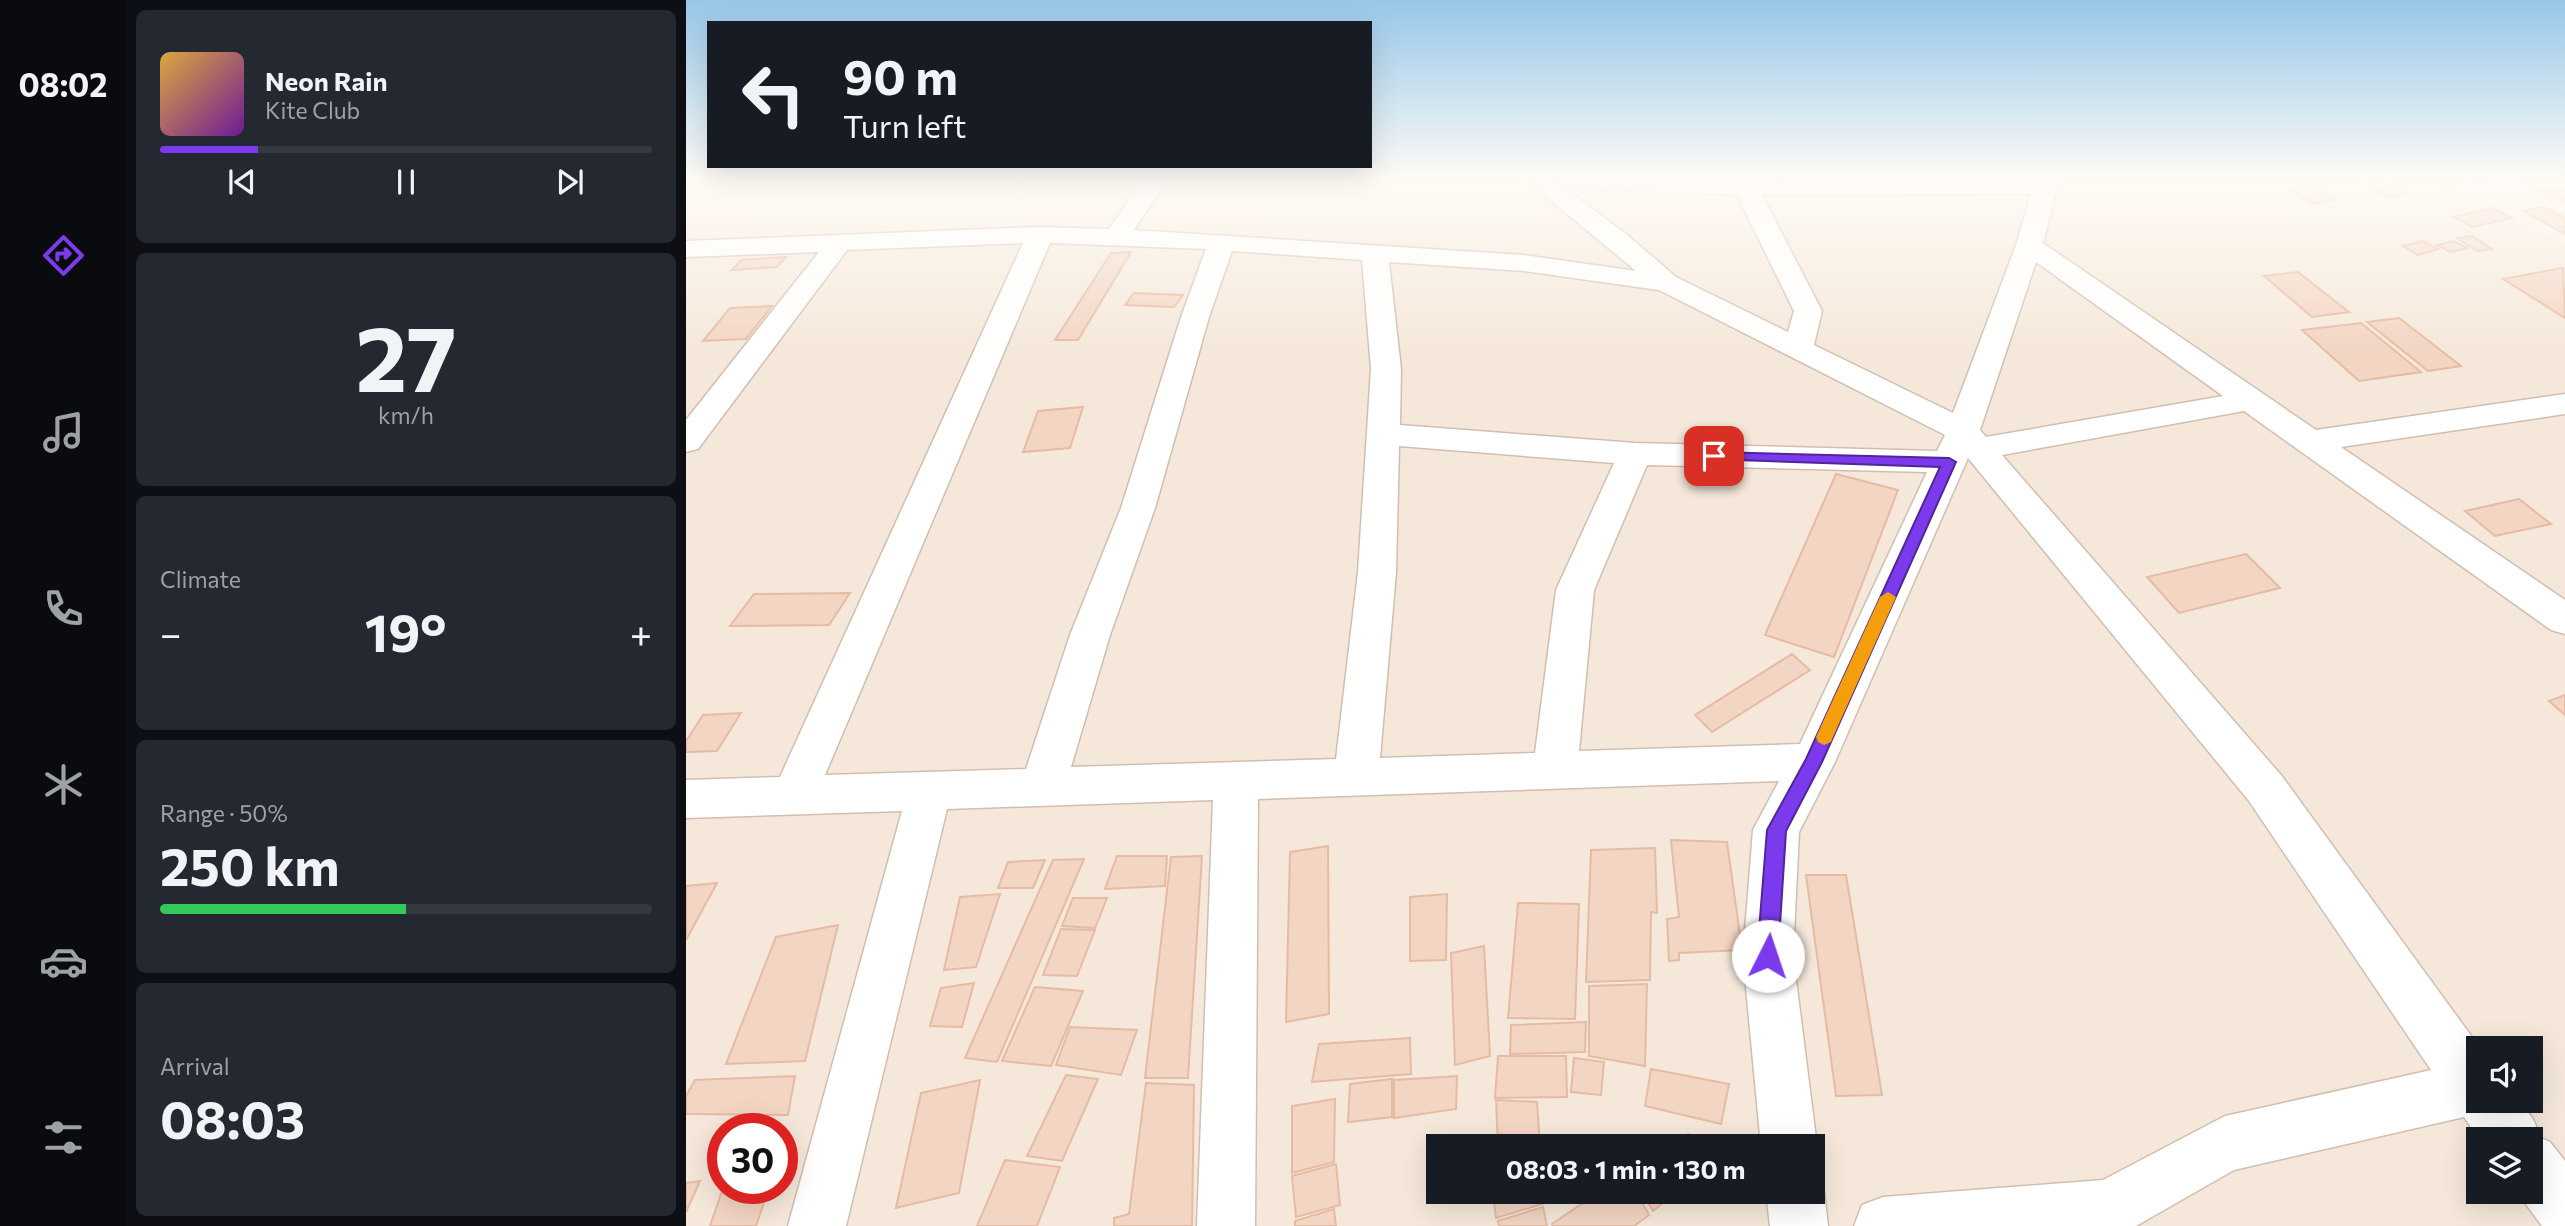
<!DOCTYPE html>
<meta charset="utf-8">
<style>
:root{--surface:#171b24;--page:#242831;--text:#f1f3f6;--muted:#9ea1a6;--line:#363941;--accent:#7c3aed}
body{margin:0;font-family:Commissioner,sans-serif;background:var(--page);color:var(--text);height:100vh;display:flex;flex-direction:column;font-size:26px;white-space:nowrap}
*{box-sizing:border-box;margin:0}
p{font-size:23px;color:var(--muted)}
.icon{flex:none;width:38px;height:38px;fill:none;stroke:currentColor;stroke-width:2;stroke-linecap:round;stroke-linejoin:round}
.map{position:relative;flex:1;overflow:hidden}
.side{display:flex;flex-direction:column;gap:10px;padding:10px;background:#0d0f14;width:560px}
.side>*{flex:none}
.top-card{position:absolute;left:21px;top:21px;width:665px;height:147px;border-radius:0px;box-shadow:0 7px 28px #0002;background:#171b24;color:var(--text);overflow:hidden}
.controls{position:absolute;left:1780px;top:1036px;display:grid;gap:14px}
.controls a{display:grid;place-items:center;width:77px;height:77px;border-radius:0px;background:var(--surface);box-shadow:0 7px 28px #0002;font-size:35px}
.speed{position:absolute;left:21px;top:1113px;display:flex;gap:14px;font-size:35px;font-weight:700;text-align:center}
.speed>*{display:grid;place-content:center;width:91px;height:91px;border-radius:50%;background:var(--surface);box-shadow:0 7px 28px #0002;line-height:1}
.speed .limit{border:10px solid #d22;background:#fff;color:#111}
.pin{position:absolute;display:grid;place-items:center;width:60px;height:60px;color:#fff;margin:-30px;border-radius:14px;box-shadow:0 4px 10px #0006}
.me{position:absolute;width:77px;margin:-38px;rotate:4deg;stroke-linejoin:round;filter:drop-shadow(0 0 5px #0008)}
.turn{display:flex;align-items:center;gap:24px;height:147px;padding:0 21px;font-size:32px}
.turn .icon{width:91px;height:91px;stroke-width:2.5}
.turn b{display:block;font-size:49px;line-height:60px}
.big{font-size:52px;font-weight:700;line-height:1.1}
.side .card{flex:1;display:flex;flex-direction:column;justify-content:center;gap:10px;min-width:0;padding:0 24px;border-radius:10px;background:var(--page)}
.side .dial{align-items:center;gap:0}
.dial b{font-size:91px;line-height:1}
.song{display:flex;align-items:center;gap:21px}
.cover{width:84px;height:84px;border-radius:10px;background:linear-gradient(135deg,hsl(40 70% 55%),hsl(280 70% 35%))}
.played{height:7px;border-radius:4px;background:linear-gradient(90deg,var(--accent) 20%,var(--line) 20%)}
.keys{display:flex;justify-content:space-around;direction:ltr}
.heat{display:flex;justify-content:space-between;align-items:center;font-size:38px;direction:ltr}
.charge{height:10px;border-radius:5px;background:linear-gradient(90deg,#34c759 50%,var(--line) 0)}
.trip{position:absolute;left:740px;top:1134px;width:399px;height:70px;border-radius:0px;background:var(--surface);box-shadow:0 7px 28px #0002;font-weight:700;line-height:70px;text-align:center}
main{display:flex;flex:1;min-height:0}
.menu{display:flex;flex-direction:column;width:126px;justify-content:space-around;align-items:center;background:#090b0e;color:var(--muted)}
.menu .icon{width:49px;height:49px}
.menu .current{color:var(--accent)}
.menu b{font-size:32px;color:var(--text)}
.map>svg:first-child{display:block}
</style>
<main>
<nav class="menu">
<b>08:02</b>
<svg class="icon current" aria-label="directions" viewBox="0 0 24 24"><path d="M12 3l9 9-9 9-9-9zM9 14v-3h6M13 9l2 2-2 2"/></svg>
<svg class="icon" aria-label="music" viewBox="0 0 24 24"><path d="M9 18V5l10-2v13"/><circle cx="6" cy="18" r="3"/><circle cx="16" cy="16" r="3"/></svg>
<svg class="icon" aria-label="phone" viewBox="0 0 24 24"><path d="M5 4h4l2 5-3 2q2 4 5 5l2-3 5 2v4C11 20 4 13 5 4z"/></svg>
<svg class="icon" aria-label="climate" viewBox="0 0 24 24"><path d="M12 3v18M4 7l16 10M4 17L20 7"/></svg>
<svg class="icon" aria-label="car" viewBox="0 0 24 24"><path d="M5 17H2v-5l4-1 3-4h7l3 4 3 1v5h-3M9 17h6M6 11h13"/><circle cx="7" cy="17" r="2"/><circle cx="17" cy="17" r="2"/></svg>
<svg class="icon" aria-label="filters" viewBox="0 0 24 24"><path d="M4 7h16M4 17h16"/><circle cx="9" cy="7" r="2"/><circle cx="15" cy="17" r="2"/></svg>
</nav>
<section class="side">
<div class="card">
<div class="song"><i class="cover"></i><div><b>Neon Rain</b><p>Kite Club</p></div></div>
<div class="played"></div>
<div class="keys"><svg class="icon" aria-label="previous" viewBox="0 0 24 24"><path d="M18 5L8 12l10 7zM5 5v14"/></svg><svg class="icon" aria-label="pause" viewBox="0 0 24 24"><path d="M8 5v14M16 5v14"/></svg><svg class="icon" aria-label="next" viewBox="0 0 24 24"><path d="M6 5l10 7-10 7zM19 5v14"/></svg></div>
</div>
<div class="card dial"><b>27</b><p>km/h</p></div>
<div class="card"><p>Climate</p>
<div class="heat"><a>−</a><b class="big">19°</b><a>+</a></div>
</div>
<div class="card"><p>Range · 50%</p><b class="big">250 km</b><div class="charge"></div></div>
<div class="card"><p>Arrival</p><b class="big">08:03</b></div>
</section>
<div class="map">
<svg width="1879" height="1226" viewBox="0 0 1879 1226">
<rect width="100%" height="100%" fill="#fdf6ec"/>
<path fill="#f5e8da" fill-rule="evenodd" d="M 0,180 L 1879,180 L 1879,1226 L 0,1226 ZM 1792,1048 L 1844,1048 L 1844,1101 L 1792,1101 ZM 37,1129 L 96,1129 L 96,1188 L 37,1188 ZM 1792,1139 L 1844,1139 L 1844,1192 L 1792,1192 ZM 752,1146 L 1127,1146 L 1127,1192 L 752,1192 Z"/>
<path fill="#fde8e0" d="M 1761,180 L 1879,180 L 1879,244 Z"/>
<path fill="#f3d5c3" stroke="#e6bba3" stroke-width="2" d="M 1589,180 L 1616,180 L 1648,200 L 1626,204 Z
M 1695,180 L 1721,194 L 1704,198 L 1676,183 Z
M 1741,180 L 1796,180 L 1798,181 L 1757,189 Z
M 1858,207 L 1879,218 L 1879,234 L 1837,211 Z
M 1807,208 L 1826,218 L 1786,227 L 1768,217 Z
M 1786,236 L 1806,249 L 1791,251 L 1771,238 Z
M 1736,241 L 1752,249 L 1732,255 L 1717,246 Z
M 1767,241 L 1781,248 L 1765,252 L 1751,245 Z
M 445,252 L 392,340 L 369,340 L 425,253 Z
M 100,257 L 91,267 L 46,270 L 55,260 Z
M 1877,268 L 1879,318 L 1817,279 Z
M 1612,272 L 1663,312 L 1626,317 L 1578,276 Z
M 448,293 L 497,295 L 488,307 L 439,305 Z
M 86,306 L 60,339 L 17,341 L 44,308 Z
M 1713,318 L 1775,366 L 1742,371 L 1681,322 Z
M 1675,323 L 1735,372 L 1673,381 L 1616,330 Z
M 397,407 L 384,448 L 337,452 L 352,411 Z
M 1150,474 L 1212,490 L 1148,657 L 1079,635 Z
M 1833,499 L 1865,524 L 1809,536 L 1779,511 Z
M 1560,554 L 1594,588 L 1493,613 L 1461,577 Z
M 164,593 L 143,625 L 44,626 L 68,594 Z
M 1106,654 L 1124,670 L 1026,732 L 1009,715 Z
M 1879,695 L 1879,715 L 1863,701 Z
M 55,713 L 31,751 L 0,752 L 0,741 L 17,715 Z
M 985,840 L 1041,842 L 1056,950 L 993,953 L 993,960 L 983,961 L 981,919 L 993,917 Z
M 642,846 L 643,1014 L 600,1022 L 604,852 Z
M 969,848 L 971,913 L 965,912 L 964,980 L 900,982 L 905,850 Z
M 431,856 L 481,856 L 479,886 L 419,889 Z
M 516,856 L 502,1078 L 459,1078 L 485,857 Z
M 398,859 L 311,1062 L 279,1058 L 367,860 Z
M 359,860 L 347,888 L 312,888 L 322,862 Z
M 1120,875 L 1160,875 L 1196,1095 L 1150,1096 Z
M 31,883 L 0,940 L 0,886 Z
M 314,894 L 290,967 L 258,970 L 274,897 Z
M 761,894 L 760,960 L 724,961 L 724,897 Z
M 387,898 L 421,898 L 409,928 L 376,926 Z
M 832,903 L 893,904 L 889,1019 L 822,1018 Z
M 152,925 L 119,1061 L 40,1064 L 90,937 Z
M 375,929 L 409,930 L 391,976 L 357,975 Z
M 798,946 L 804,1056 L 769,1065 L 765,953 Z
M 288,983 L 276,1027 L 244,1026 L 255,988 Z
M 961,984 L 959,1066 L 903,1056 L 903,986 Z
M 349,987 L 397,991 L 365,1066 L 316,1061 Z
M 900,1022 L 899,1052 L 824,1054 L 825,1025 Z
M 384,1027 L 451,1030 L 435,1075 L 370,1065 Z
M 724,1038 L 725,1074 L 626,1082 L 633,1044 Z
M 812,1056 L 880,1056 L 881,1097 L 809,1098 Z
M 888,1058 L 918,1062 L 915,1095 L 885,1092 Z
M 965,1069 L 1043,1084 L 1035,1124 L 959,1106 Z
M 380,1075 L 412,1079 L 376,1161 L 341,1156 Z
M 109,1076 L 102,1115 L 0,1114 L 0,1096 L 9,1080 Z
M 771,1076 L 770,1109 L 708,1118 L 708,1080 Z
M 706,1079 L 706,1117 L 662,1122 L 664,1084 Z
M 294,1080 L 273,1193 L 210,1208 L 235,1093 Z
M 460,1083 L 508,1085 L 506,1226 L 428,1226 L 428,1218 L 443,1214 Z
M 649,1099 L 648,1162 L 606,1173 L 606,1106 Z
M 810,1100 L 851,1102 L 854,1146 L 812,1146 Z
M 1002,1134 L 1013,1146 L 986,1146 Z
M 319,1160 L 374,1167 L 351,1226 L 291,1226 Z
M 650,1164 L 654,1205 L 610,1217 L 606,1176 Z
M 14,1181 L 0,1212 L 0,1183 Z
M 48,1188 L 83,1188 L 70,1226 L 24,1226 L 36,1191 Z
M 807,1192 L 856,1192 L 859,1203 L 810,1218 Z
M 913,1192 L 950,1192 L 963,1215 L 948,1226 L 867,1226 L 866,1224 Z
M 956,1192 L 990,1192 L 967,1211 Z
M 857,1207 L 861,1226 L 813,1226 L 812,1221 Z
M 648,1209 L 650,1226 L 609,1226 L 609,1221 Z"/>
<g fill="none" stroke-linecap="round" stroke-linejoin="round">
<g stroke="#d1beb0" stroke-width="3">
<path id="minor" d="M 457,180 L 481,180 L 448,230 L 838,255 L 950,271 L 840,180 L 868,180 L 940,234 L 990,277 L 1102,332 L 1108,311 L 1051,195 L 891,187 L 883,185 L 879,180 L 1373,180 L 1357,243 L 1630,430 L 1879,394 L 1879,414 L 1655,447 L 1879,600 L 1879,634 L 1865,630 L 1558,411 L 1316,455 L 1595,775 L 1794,1048 L 1792,1048 L 1792,1101 L 1833,1101 L 1847,1119 L 1855,1138 L 1864,1142 L 1879,1161 L 1879,1226 L 1856,1226 L 1831,1192 L 1844,1192 L 1844,1139 L 1793,1139 L 1778,1117 L 1548,1170 L 1450,1226 L 1168,1226 L 1176,1205 L 1197,1197 L 1417,1180 L 1539,1116 L 1745,1070 L 1563,801 L 1282,458 L 1149,762 L 1113,832 L 1107,956 L 1131,1146 L 1127,1156 L 1127,1146 L 1075,1146 L 1057,956 L 1067,830 L 1093,781 L 572,799 L 569,1226 L 511,1226 L 527,800 L 261,809 L 160,1226 L 102,1226 L 216,811 L 0,818 L 0,780 L 94,777 L 337,243 L 161,250 L 12,449 L 0,452 L 0,420 L 133,252 L 0,257 L 0,241 L 354,227 L 423,229 ZM 1345,194 L 1330,245 L 1267,413 L 1128,345 L 1136,311 L 1076,195 ZM 364,243 L 520,249 L 495,317 L 435,508 L 384,635 L 340,769 L 139,775 ZM 546,251 L 676,260 L 685,369 L 672,572 L 650,759 L 385,767 L 424,635 L 469,508 L 523,317 ZM 703,262 L 838,271 L 973,290 L 1259,435 L 1251,451 L 949,443 L 714,425 L 715,369 ZM 1350,262 L 1537,396 L 1300,437 L 1294,430 ZM 713,446 L 928,463 L 870,590 L 849,753 L 694,758 L 710,572 ZM 961,465 L 1241,472 L 1114,744 L 893,751 L 908,590 Z
M 1127,1171 L 1138,1192 L 1142,1226 L 1084,1226 L 1080,1192 L 1127,1192 Z"/>
</g>
<g stroke="#dad1cd" stroke-width="3">
<path id="trunk" d="M 1835,180 L 1866,180 L 1879,187 L 1879,203 L 1839,185 Z"/>
</g>
<use href="#minor" fill="#fff" fill-rule="evenodd"/>
<use href="#trunk" fill="#f9c8a4" fill-rule="evenodd"/>
</g>
<linearGradient id="sky" x2="0" y2="1"><stop stop-color="#97c7e8"/><stop offset="0.51" stop-color="#fefbf6"/><stop offset="1" stop-color="#fefbf6" stop-opacity="0"/></linearGradient>
<rect width="1879" height="352" fill="url(#sky)"/>
<path fill="#7c3aed" stroke="#51269a" stroke-width="2" d="M 1028,452 L 1263,458 L 1270,462 L 1136,762 L 1100,831 L 1092,956 L 1089,963 L 1082,966 L 1074,963 L 1071,956 L 1081,830 L 1120,759 L 1254,467 L 1023,459 L 1023,453 Z"/>
<path fill="#f59e0b" d="M 1202,592 L 1210,597 L 1147,737 L 1145,742 L 1138,745 L 1132,742 L 1130,737 L 1194,597 Z"/>
</svg>
<div class="controls">
<a><svg class="icon" aria-label="sound" viewBox="0 0 24 24"><path d="M4 9h4l5-4v14l-5-4H4zM17 9q2 3 0 6"/></svg></a>
<a><svg class="icon" aria-label="layers" viewBox="0 0 24 24"><path d="M12 4l9 5-9 5-9-5zM3 14l9 5 9-5"/></svg></a>
</div>
<div class="speed"><div class="limit">30</div></div>
<div class="pin" style="left:1028px;top:456px;background:#d93025"><svg class="icon" aria-label="arrive" viewBox="0 0 24 24"><path d="M6 21V4h12l-3 4 3 4H6"/></svg></div>
<svg class="me" style="left:1082px;top:956px" viewBox="-20 -20 40 40"><circle r="19" fill="#fff"/><path d="M0-13L10 11 0 6-10 11z" fill="#7c3aed"/></svg>
<div class="trip">08:03 · 1 min · 130 m</div>
<div class="top-card">
<div class="turn"><svg class="icon" aria-label="left" viewBox="0 0 24 24"><path d="M17 20v-9H6M10 6l-5 5 5 5"/></svg><div><b>90 m</b>Turn left</div></div>
</div>
</div>
</main>
